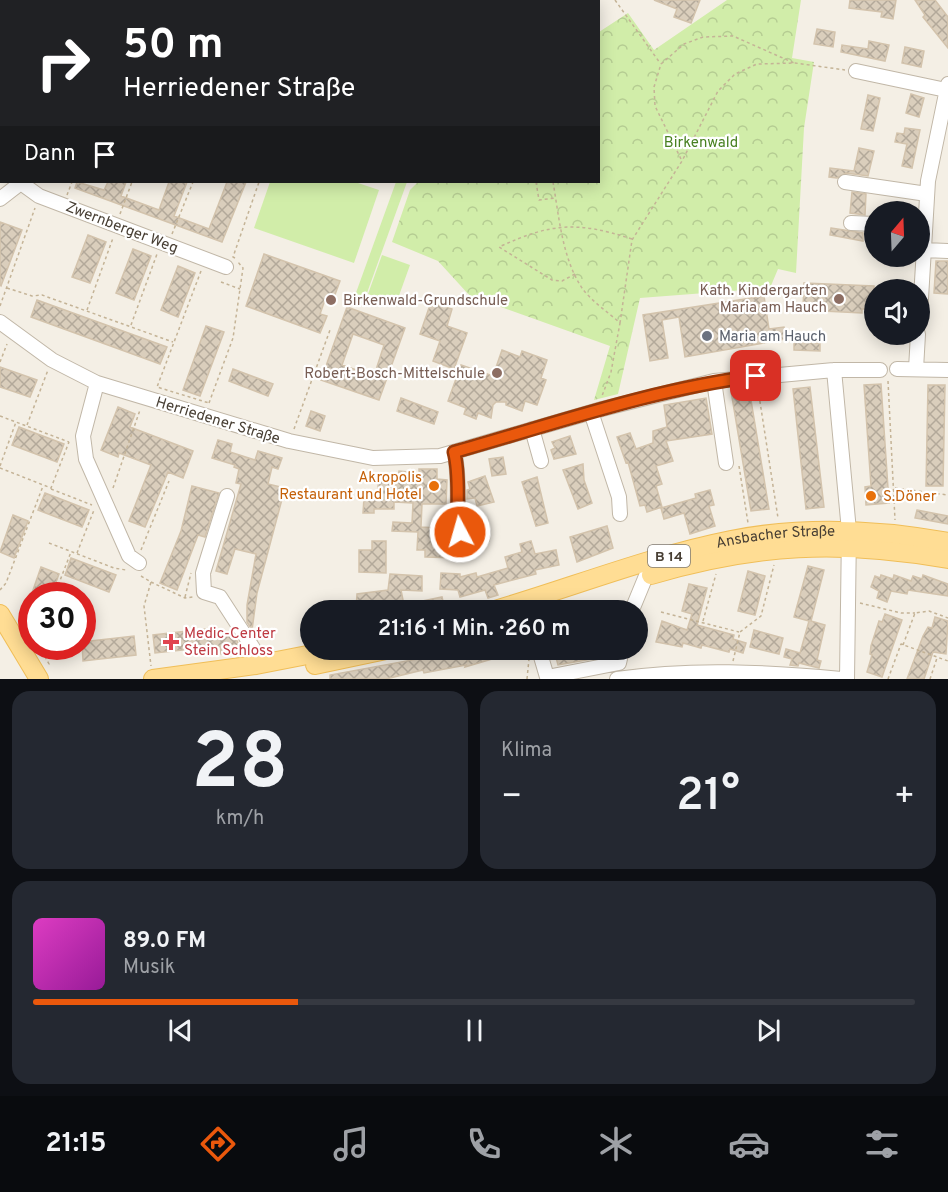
<!DOCTYPE html>
<html lang="de">
<meta charset="utf-8">
<style>
:root{--surface:#171b24;--page:#242831;--text:#f1f3f6;--muted:#9ea1a6;--line:#363941;--accent:#ea580c}
body{margin:0;font-family:Overpass,sans-serif;background:var(--page);color:var(--text);height:100vh;display:flex;flex-direction:column;font-size:22px;white-space:nowrap}
*{box-sizing:border-box;margin:0}
p{font-size:20px;color:var(--muted)}
.icon{flex:none;width:33px;height:33px;fill:none;stroke:currentColor;stroke-width:2;stroke-linecap:round;stroke-linejoin:round}
.map{position:relative;height:679px;overflow:hidden}
.panel{display:flex;flex-direction:column;gap:12px;padding:12px;background:#0d0f14;flex:1}
.panel>*{flex:none}
.hud{position:absolute;left:0px;top:0px;width:600px;height:183px;box-shadow:0 3px 15px #0003;background:#202124;color:#fff;overflow:hidden}
.needle{width:39px;rotate:19deg}
.tools{position:absolute;left:864px;top:201px;display:grid;gap:12px}
.tools a{display:grid;place-items:center;width:66px;height:66px;border-radius:50%;background:var(--surface);box-shadow:0 3px 15px #0003;font-size:30px}
.speed{position:absolute;left:18px;top:582px;display:flex;gap:12px;font-size:30px;font-weight:700;text-align:center}
.speed>*{display:grid;place-content:center;width:78px;height:78px;border-radius:50%;background:var(--surface);box-shadow:0 3px 15px #0003;line-height:1}
.speed .limit{border:9px solid #d22;background:#fff;color:#111}
.pin{position:absolute;display:grid;place-items:center;width:51px;height:51px;color:#fff;margin:-26px;border-radius:12px;box-shadow:0 3px 9px #0006}
.me{position:absolute;width:66px;margin:-33px;rotate:354deg;stroke-linejoin:round;filter:drop-shadow(0 0 4px #0008)}
.turn{display:flex;align-items:center;gap:21px;height:126px;padding:0 24px;font-size:27px}
.turn .icon{width:78px;height:78px;stroke-width:2.5}
.turn b{display:block;font-size:42px;line-height:51px}
.then{display:flex;align-items:center;height:57px;padding:0 24px;background:#0003;gap:12px;font-size:22px}
.big{font-size:45px;font-weight:600;line-height:1.1}
.panel .widget{flex:1;display:flex;flex-direction:column;justify-content:center;gap:9px;min-width:0;padding:0 21px;border-radius:18px;background:var(--page)}
.panel .dial{align-items:center;gap:0}
.dial b{font-size:78px;line-height:1}
.song{display:flex;align-items:center;gap:18px}
.cover{width:72px;height:72px;border-radius:9px;background:linear-gradient(135deg,hsl(310 70% 55%),hsl(300 70% 35%))}
.played{height:6px;border-radius:3px;background:linear-gradient(90deg,var(--accent) 30%,var(--line) 30%)}
.keys{display:flex;justify-content:space-around;direction:ltr}
.heat{display:flex;justify-content:space-between;align-items:center;font-size:33px;direction:ltr}
.panel .tiles{flex:1;display:grid;gap:12px;grid-template-columns:1fr 1fr}
.widget:last-child{grid-column:span 2}
.trip{position:absolute;left:300px;top:600px;width:348px;height:60px;border-radius:30px;background:var(--surface);box-shadow:0 3px 15px #0003;font-weight:600;line-height:60px;text-align:center}
.dock{display:flex;height:96px;justify-content:space-around;align-items:center;background:#090b0e;color:var(--muted)}
.dock .icon{width:42px;height:42px}
.dock .active{color:var(--accent)}
.dock b{font-size:27px;color:var(--text)}
.map>svg:first-child{display:block}
</style>
<div class="map">
<svg width="948" height="679" viewBox="0 0 948 679">
<defs>
<pattern id="forest-crowns" width="20" height="18" patternUnits="userSpaceOnUse" patternTransform="scale(1.5)"><rect width="20" height="18" fill="#d1eda9"/><path d="M2 6a3 3 0 1 1 6 0M12 15a3 3 0 1 1 6 0" fill="none" stroke="#b5cc92"/></pattern>
<pattern id="building-cross-hatch" width="8" height="8" patternUnits="userSpaceOnUse" patternTransform="scale(1.5)"><rect width="8" height="8" fill="#dacebc"/><path d="M0 0l8 8M0 8l8-8" fill="none" stroke="#b3a99a"/></pattern>
</defs>
<rect width="100%" height="100%" fill="#f4efe5"/>
<path fill="url(#forest-crowns)" d="M 727,0 L 801,0 L 792,58 L 814,62 L 804,128 L 796,273 L 778,269 L 770,288 L 640,298 L 618,394 L 594,400 L 610,346 L 470,296 L 438,261 L 392,242 L 410,190 L 418,182 L 598,182 L 599,32 L 628,13 L 654,50 Z"/>
<path fill="#d1eda9" d="M 270,182 L 355,182 L 379,190 L 354,263 L 254,228 Z
M 396,182 L 407,182 L 363,304 L 353,301 Z
M 382,255 L 410,265 L 396,304 L 368,294 Z"/>
<path fill="url(#building-cross-hatch)" stroke="#d3c3ac" stroke-width="1.5" fill-rule="evenodd" d="M 654,0 L 700,0 L 691,23 L 674,17 L 677,9 Z
M 850,0 L 896,0 L 893,19 L 881,17 L 882,12 L 849,8 Z
M 915,0 L 935,0 L 948,17 L 948,48 L 923,17 L 925,15 Z
M 817,29 L 835,32 L 833,47 L 814,44 Z
M 869,41 L 889,45 L 885,61 L 841,52 L 842,45 L 868,49 Z
M 905,47 L 924,51 L 921,67 L 902,63 Z
M 911,94 L 924,98 L 919,117 L 906,113 Z
M 868,95 L 880,98 L 873,131 L 861,129 Z
M 905,128 L 920,130 L 912,168 L 902,166 L 907,144 L 895,142 L 897,133 L 904,134 Z
M 859,148 L 874,151 L 868,176 L 846,173 L 837,178 L 829,177 L 830,168 L 854,171 Z
M 77,182 L 104,190 L 108,182 L 126,182 L 121,196 L 159,210 L 169,182 L 187,182 L 174,216 L 209,229 L 227,182 L 246,182 L 222,242 L 75,188 Z
M 852,192 L 866,194 L 865,215 L 850,213 Z
M 0,222 L 22,230 L 1,286 L 0,285 Z
M 831,228 L 863,233 L 863,241 L 830,235 Z
M 88,235 L 106,242 L 90,283 L 72,277 Z
M 133,249 L 151,256 L 134,300 L 116,293 Z
M 264,254 L 340,281 L 333,300 L 326,297 L 320,314 L 327,316 L 320,333 L 246,306 Z
M 936,261 L 948,261 L 948,294 L 934,293 Z
M 178,266 L 195,273 L 178,317 L 161,310 Z
M 804,283 L 874,286 L 874,309 L 862,309 L 862,313 L 803,310 Z
M 764,296 L 769,329 L 784,327 L 786,339 L 685,357 L 679,317 L 662,320 L 668,358 L 650,361 L 643,315 Z
M 37,300 L 167,347 L 160,364 L 31,317 Z
M 431,302 L 452,309 L 447,326 L 467,333 L 454,369 L 433,361 L 440,341 L 420,334 Z
M 347,307 L 405,328 L 379,400 L 321,380 ZM 353,334 L 384,345 L 374,376 L 342,365 Z
M 206,326 L 224,332 L 200,396 L 183,390 Z
M 794,342 L 820,343 L 820,351 L 794,350 Z
M 502,350 L 520,357 L 522,351 L 547,360 L 541,378 L 546,380 L 537,405 L 525,401 L 522,411 L 506,405 L 506,402 L 496,402 L 493,405 L 491,418 L 478,413 L 476,419 L 464,414 L 466,408 L 448,401 L 461,365 L 493,376 Z
M 0,367 L 37,380 L 30,397 L 0,387 Z
M 233,369 L 273,384 L 268,396 L 229,381 Z
M 881,384 L 889,503 L 866,505 L 865,487 L 871,486 L 864,385 Z
M 928,385 L 945,385 L 943,486 L 926,486 Z
M 810,387 L 824,507 L 806,509 L 793,389 Z
M 749,388 L 769,509 L 751,511 L 731,391 Z
M 401,398 L 438,412 L 434,424 L 397,411 Z
M 706,398 L 712,434 L 666,441 L 673,461 L 656,466 L 662,484 L 656,486 L 662,507 L 647,512 L 645,505 L 640,506 L 628,462 L 626,463 L 617,437 L 630,433 L 636,449 L 653,443 L 653,431 L 667,427 L 664,405 Z
M 118,407 L 135,414 L 130,427 L 193,451 L 183,478 L 168,472 L 145,527 L 129,521 L 151,465 L 119,453 L 118,457 L 101,450 Z
M 311,411 L 325,416 L 320,431 L 306,426 Z
M 19,427 L 64,444 L 57,462 L 12,445 Z
M 570,436 L 576,454 L 554,459 L 551,450 L 555,448 L 552,442 Z
M 218,440 L 232,444 L 230,452 L 255,460 L 258,451 L 282,458 L 278,469 L 272,467 L 268,484 L 285,488 L 257,593 L 252,630 L 247,622 L 247,605 L 256,554 L 235,549 L 227,574 L 216,571 L 241,484 L 236,483 L 239,469 L 234,467 L 235,465 L 212,458 Z
M 503,457 L 506,474 L 492,476 L 489,459 Z
M 583,464 L 584,480 L 592,503 L 578,509 L 563,470 Z
M 419,469 L 437,469 L 437,479 L 447,480 L 446,504 L 422,504 L 421,527 L 438,528 L 438,533 L 451,534 L 452,543 L 460,543 L 459,558 L 425,557 L 425,550 L 417,550 L 418,532 L 392,531 L 393,522 L 412,523 L 413,503 L 394,502 L 394,509 L 374,509 L 374,513 L 363,513 L 364,498 L 377,499 L 379,476 L 398,478 L 399,471 L 419,473 Z
M 485,476 L 494,502 L 477,506 L 475,498 L 467,499 L 467,490 L 470,489 L 468,482 Z
M 537,477 L 548,523 L 536,526 L 522,482 Z
M 192,486 L 219,493 L 205,537 L 198,535 L 177,590 L 160,583 L 181,531 Z
M 710,490 L 714,505 L 709,506 L 715,526 L 690,534 L 684,513 L 664,519 L 661,508 L 696,498 L 695,494 Z
M 45,493 L 89,510 L 82,527 L 38,510 Z
M 917,510 L 948,516 L 948,524 L 915,518 Z
M 481,514 L 489,541 L 477,544 L 468,518 Z
M 13,515 L 28,521 L 14,558 L 0,552 Z
M 607,526 L 613,548 L 577,562 L 570,537 Z
M 372,541 L 386,541 L 386,573 L 359,572 L 359,550 L 372,550 Z
M 531,541 L 535,554 L 556,550 L 559,565 L 535,570 L 536,574 L 494,585 L 498,595 L 488,598 L 485,590 L 460,597 L 458,590 L 440,589 L 441,573 L 460,574 L 460,577 L 476,573 L 477,577 L 508,568 L 505,557 L 522,552 L 520,544 Z
M 71,558 L 116,575 L 109,592 L 65,575 Z
M 808,566 L 824,570 L 811,621 L 825,625 L 817,660 L 821,661 L 819,668 L 799,663 L 798,666 L 790,665 L 792,659 L 784,657 L 786,649 L 800,653 L 809,621 L 794,617 Z
M 41,567 L 59,574 L 51,596 L 31,596 Z
M 748,571 L 765,576 L 755,615 L 738,611 Z
M 390,574 L 422,576 L 422,591 L 401,590 L 405,610 L 356,610 L 357,594 L 388,590 Z
M 881,575 L 893,579 L 894,575 L 911,581 L 913,576 L 922,579 L 923,575 L 948,584 L 948,596 L 908,590 L 907,594 L 891,591 L 887,602 L 877,598 L 879,591 L 871,587 L 875,576 L 880,578 Z
M 689,584 L 707,588 L 697,625 L 734,635 L 733,639 L 746,643 L 743,653 L 730,649 L 729,652 L 702,645 L 701,648 L 683,643 L 682,647 L 656,642 L 662,621 L 687,630 L 692,614 L 682,611 Z
M 442,597 L 445,610 L 424,610 L 422,601 Z
M 885,614 L 902,620 L 882,677 L 867,672 L 872,655 L 870,654 L 871,646 L 879,621 L 882,622 Z
M 935,617 L 948,621 L 946,654 L 933,652 L 924,679 L 907,679 L 923,636 L 928,627 L 932,628 Z
M 205,629 L 206,639 L 234,635 L 242,651 L 221,654 L 220,646 L 155,653 L 153,635 Z
M 754,630 L 783,638 L 779,654 L 750,647 Z
M 134,636 L 136,655 L 83,661 L 82,642 Z
M 466,650 L 468,660 L 469,657 L 492,653 L 491,650 L 516,650 L 516,652 L 465,667 L 466,665 L 424,673 L 423,670 L 386,679 L 330,679 L 330,675 Z
M 554,650 L 608,650 L 610,656 L 558,665 Z"/>
<g fill="none" stroke-linecap="round" stroke-linejoin="round">
<g stroke="#c1b7a7" stroke-width="16">
<path id="minor" d="M 30,0 L 34,2
M 365,0 L 365,2
M 86,2 L 87,0
M 156,2 L 157,0
M 544,2 L 546,0
M 856,71 L 946,90
M 845,182 L 927,194
M 21,183 L 39,196 L 226,267
M 0,199 L 22,182
M 851,223 L 874,224
M 924,250 L 948,251
M 920,315 L 928,181 L 948,84
M 0,322 L 52,360 L 97,383 L 289,441 L 373,458 L 440,456 L 602,409 L 714,381 L 834,370 L 880,370
M 897,369 L 948,370
M 916,369 L 918,334
M 834,370 L 849,531 L 847,679
M 714,381 L 726,463
M 97,383 L 83,436 L 86,459 L 129,556 L 139,563
M 591,412 L 619,497 L 620,514
M 532,429 L 541,461
M 454,452 C 461,478 455,505 460,532
M 227,496 L 203,573 L 204,592 L 220,597 L 253,648 L 256,665
M 632,610 L 646,576
M 539,650 L 547,677 L 619,663 L 622,650
M 617,679 C 692,668 766,672 841,679"/>
</g>
<g stroke="#f0be58" stroke-width="20">
<g id="major">
<path d="M 651,575 C 756,544 840,540 948,559"/>
<path id="s1" d="M 495,610 C 573,587 651,556 731,540 C 802,526 877,529 948,542"/>
<path d="M 0,614 L 39,679"/>
<path d="M 315,665 L 386,650"/>
<path d="M 153,679 L 256,665 L 333,650"/>
</g>
</g>
<path stroke="#c4b396" stroke-width="1.5" stroke-dasharray="3 3" stroke-linecap="butt" d="M 326,0 L 330,2
M 615,0 L 660,63
M 247,2 L 247,0
M 506,2 L 506,0
M 0,59 L 2,54
M 0,134 L 2,134
M 681,159 L 655,106 L 654,87 L 661,64 L 684,44 L 703,37 L 733,36 L 794,63
M 536,182 L 539,200 L 555,198
M 553,182 C 559,216 562,258 582,288 C 591,301 608,312 620,323 L 611,372 L 602,396
M 67,195 L 72,182
M 120,214 L 132,182
M 172,234 L 193,182
M 235,258 L 233,257 L 259,182
M 201,271 L 157,387 L 209,403
M 575,274 L 562,281 L 552,280 L 499,247 C 551,223 577,221 632,239
M 221,282 L 240,289
M 7,288 L 32,296 L 42,295 L 173,342
M 0,306 L 35,208
M 87,310 L 113,238
M 620,323 L 632,240 L 682,161 L 718,91 L 735,74 L 757,64 L 795,63 L 845,70
M 131,325 L 157,254
M 0,362 L 7,344
M 888,381 L 895,520
M 758,389 L 778,518
M 209,403 L 233,338 L 243,268 L 238,262
M 0,416 L 69,442
M 27,425 L 48,370
M 294,429 L 330,330
M 0,466 L 16,422
M 739,466 L 748,523
M 0,468 L 51,488 L 69,442
M 113,488 L 140,410
M 895,488 L 948,495
M 51,489 L 92,505
M 49,543 L 114,568 L 126,570
M 141,550 L 169,481
M 77,553 L 94,510
M 141,576 L 151,582 L 144,606 L 151,666
M 151,582 L 185,598 L 193,597
M 0,590 L 6,583 L 43,486
M 54,596 L 71,552
M 185,597 L 191,573
M 860,603 L 901,613 L 915,613
M 661,612 L 739,632
M 703,621 L 716,574
M 903,645 L 915,613 L 929,611 L 948,618
M 39,646 L 49,664 L 47,665
M 733,661 L 740,632 L 761,616 L 774,565
M 527,679 L 529,659
M 888,679 L 901,644 L 948,661
M 930,679 L 937,658"/>
<use href="#minor" stroke="#fff" stroke-width="14"/>
<use href="#major" stroke="#ffdd94" stroke-width="18"/>
</g>
<g fill="none" stroke-linecap="round" stroke-linejoin="round">
<g stroke="#983908" stroke-width="15">
<path id="route" d="M 460,532 C 455,505 461,478 454,452 C 554,424 653,389 756,376"/>
</g>
<use href="#route" stroke="#ea580c" stroke-width="10"/>
</g>
<g fill="#8d6e63" stroke="#fff" stroke-width="2">
<circle cx="839" cy="299" r="6"/>
<circle cx="331" cy="300" r="6"/>
<circle cx="497" cy="373" r="6"/>
</g>
<circle fill="#6b7280" stroke="#fff" stroke-width="2" cx="707" cy="336" r="6"/>
<g fill="#e8710a" stroke="#fff" stroke-width="2">
<circle cx="434" cy="486" r="6"/>
<circle cx="871" cy="496" r="6"/>
</g>
<path fill="#e0444e" stroke="#fff" stroke-width="2" d="M168 633h6v6h6v6h-6v6h-6v-6h-6v-6h6z"/>
<g text-anchor="middle" stroke-width="4.5" stroke-linejoin="round" paint-order="stroke">
<rect fill="#fff" stroke="#7f7971" stroke-width="1.5" x="648" y="545" width="42" height="22" rx="4.5"/>
<g font-size="14" font-weight="bold" fill="#483f34">
<text x="669" y="561">B 14</text>
</g>
<g font-size="15" fill="#488021" stroke="#fff">
<text x="701" y="147">Birkenwald</text>
</g>
<g font-size="15" fill="#483f34" stroke="#fff">
<text transform="translate(122 227) rotate(21)" y="5">Zwernberger Weg</text>
<text transform="translate(218 420) rotate(17)" y="5">Herriedener Straße</text>
<text dy="5" stroke="none"><textPath href="#s1" startOffset="291">Ansbacher Straße</textPath></text>
</g>
<g font-size="15" fill="#785e54" stroke="#fff" text-anchor="end">
<text x="827" y="295">Kath. Kindergarten<tspan x="827" dy="17">Maria am Hauch</tspan></text>
<text x="343" y="305" text-anchor="start">Birkenwald-Grundschule</text>
<text x="485" y="378">Robert-Bosch-Mittelschule</text>
</g>
<g font-size="15" fill="#5b616d" stroke="#fff" text-anchor="start">
<text x="719" y="341">Maria am Hauch</text>
</g>
<g font-size="15" fill="#c56008" stroke="#fff" text-anchor="end">
<text x="422" y="482">Akropolis<tspan x="422" dy="17">Restaurant und Hotel</tspan></text>
<text x="883" y="501" text-anchor="start">S.Döner</text>
</g>
<g font-size="15" fill="#be3a42" stroke="#fff" text-anchor="start">
<text x="184" y="638">Medic-Center<tspan x="184" dy="17">Stein Schloss</tspan></text>
</g>
</g>
</svg>
<div class="tools">
<a><svg class="needle" viewBox="-14 -14 28 28"><path d="M0-13l5 13h-10z" fill="#e53935"/><path d="M0 13l5-13h-10z" fill="#9ea1a6"/></svg></a>
<a><svg class="icon" aria-label="sound" viewBox="0 0 24 24"><path d="M4 9h4l5-4v14l-5-4H4zM17 9q2 3 0 6"/></svg></a>
</div>
<div class="speed"><div class="limit">30</div></div>
<div class="pin" style="left:756px;top:376px;background:#d93025"><svg class="icon" aria-label="arrive" viewBox="0 0 24 24"><path d="M6 21V4h12l-3 4 3 4H6"/></svg></div>
<svg class="me" style="left:460px;top:532px" viewBox="-20 -20 40 40"><circle r="17" fill="#ea580c" stroke="#fff" stroke-width="3"/><path d="M0-11L8 9 0 5-8 9z" fill="#fff"/></svg>
<div class="trip">21:16 · 1 Min. · 260 m</div>
<div class="hud">
<div class="turn"><svg class="icon" aria-label="right" viewBox="0 0 24 24"><path d="M7 20v-9h11M14 6l5 5-5 5"/></svg><div><b>50 m</b>Herriedener Straße</div></div>
<div class="then">Dann<svg class="icon" aria-label="arrive" viewBox="0 0 24 24"><path d="M6 21V4h12l-3 4 3 4H6"/></svg></div>
</div>
</div>
<section class="panel">
<div class="tiles">
<div class="widget dial"><b>28</b><p>km/h</p></div>
<div class="widget"><p>Klima</p>
<div class="heat"><a>−</a><b class="big">21°</b><a>+</a></div>
</div>
<div class="widget">
<div class="song"><i class="cover"></i><div><b>89.0 FM</b><p>Musik</p></div></div>
<div class="played"></div>
<div class="keys"><svg class="icon" aria-label="previous" viewBox="0 0 24 24"><path d="M18 5L8 12l10 7zM5 5v14"/></svg><svg class="icon" aria-label="pause" viewBox="0 0 24 24"><path d="M8 5v14M16 5v14"/></svg><svg class="icon" aria-label="next" viewBox="0 0 24 24"><path d="M6 5l10 7-10 7zM19 5v14"/></svg></div>
</div>
</div>
</section>
<nav class="dock">
<b>21:15</b>
<svg class="icon active" aria-label="directions" viewBox="0 0 24 24"><path d="M12 3l9 9-9 9-9-9zM9 14v-3h6M13 9l2 2-2 2"/></svg>
<svg class="icon" aria-label="music" viewBox="0 0 24 24"><path d="M9 18V5l10-2v13"/><circle cx="6" cy="18" r="3"/><circle cx="16" cy="16" r="3"/></svg>
<svg class="icon" aria-label="phone" viewBox="0 0 24 24"><path d="M5 4h4l2 5-3 2q2 4 5 5l2-3 5 2v4C11 20 4 13 5 4z"/></svg>
<svg class="icon" aria-label="climate" viewBox="0 0 24 24"><path d="M12 3v18M4 7l16 10M4 17L20 7"/></svg>
<svg class="icon" aria-label="car" viewBox="0 0 24 24"><path d="M5 17H2v-5l4-1 3-4h7l3 4 3 1v5h-3M9 17h6M6 11h13"/><circle cx="7" cy="17" r="2"/><circle cx="17" cy="17" r="2"/></svg>
<svg class="icon" aria-label="filters" viewBox="0 0 24 24"><path d="M4 7h16M4 17h16"/><circle cx="9" cy="7" r="2"/><circle cx="15" cy="17" r="2"/></svg>
</nav>
